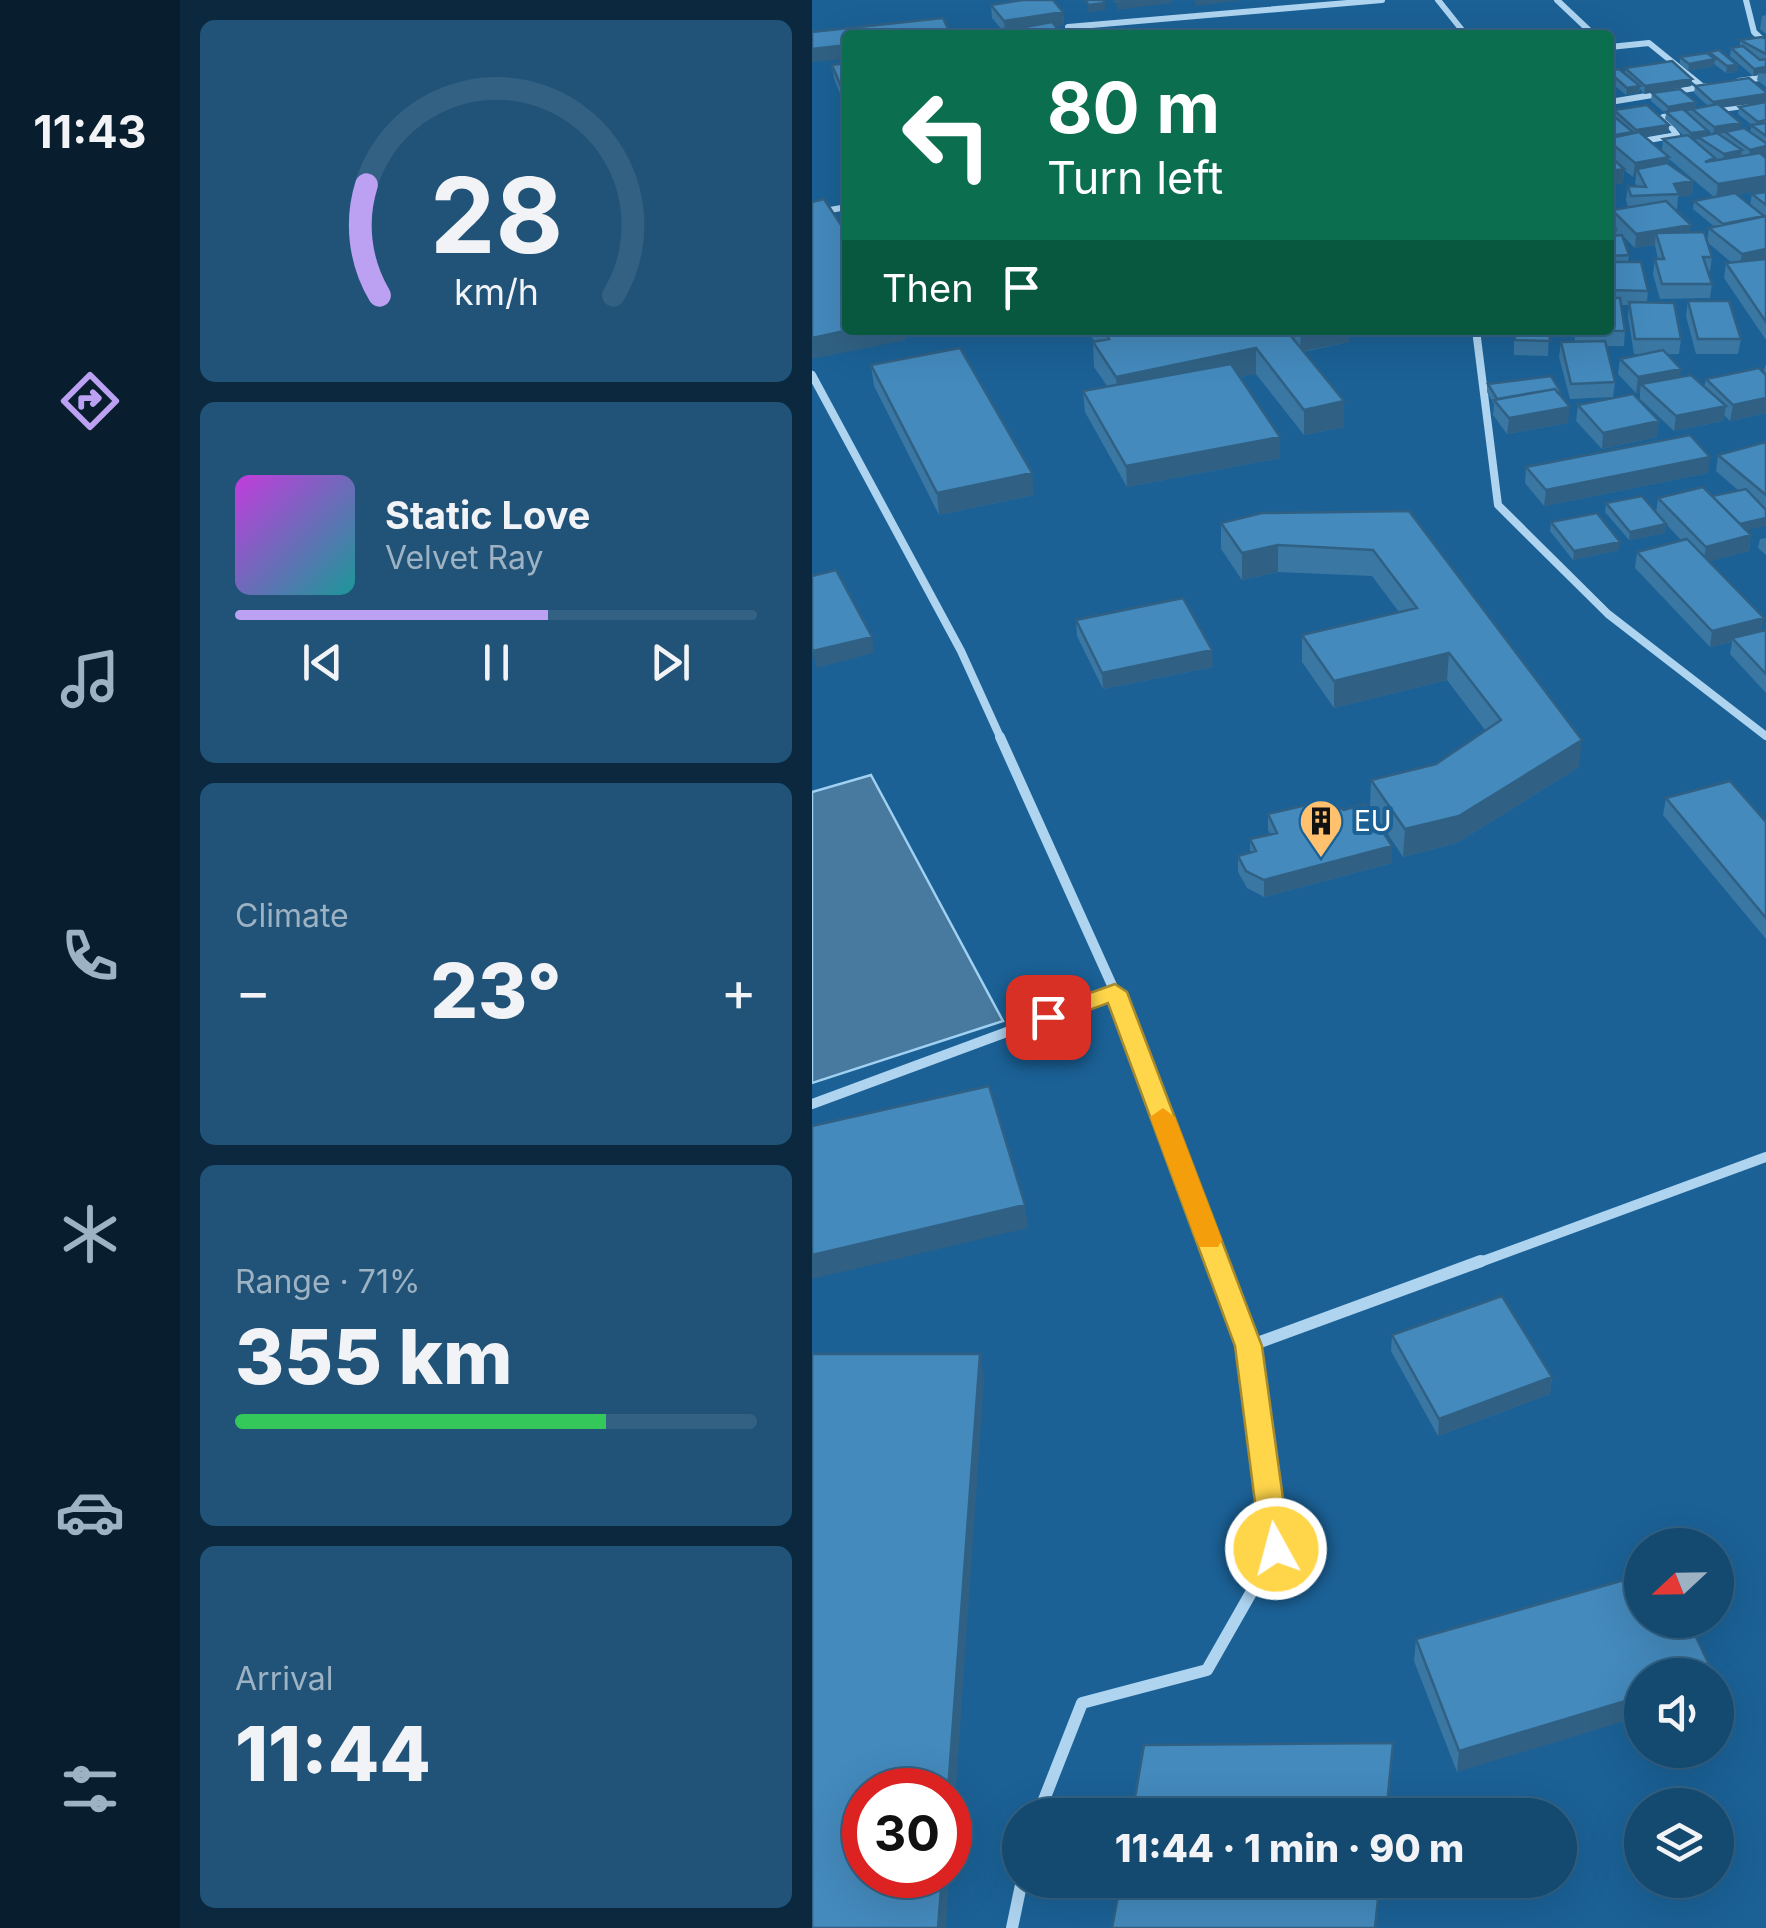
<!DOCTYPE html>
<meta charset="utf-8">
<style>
:root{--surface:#144970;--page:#215378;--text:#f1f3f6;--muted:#9db2c3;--line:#336183;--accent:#bca0f2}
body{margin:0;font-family:Inter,sans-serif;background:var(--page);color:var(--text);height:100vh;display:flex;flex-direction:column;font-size:38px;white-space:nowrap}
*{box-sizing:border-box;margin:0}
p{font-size:32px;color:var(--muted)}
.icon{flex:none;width:55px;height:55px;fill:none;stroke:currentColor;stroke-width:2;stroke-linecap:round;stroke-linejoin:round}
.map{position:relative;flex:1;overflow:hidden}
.details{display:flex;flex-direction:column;gap:20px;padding:20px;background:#0b283e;width:632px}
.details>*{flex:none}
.banner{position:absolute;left:30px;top:30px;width:772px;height:305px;border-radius:10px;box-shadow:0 10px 40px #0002,0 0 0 2px var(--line);background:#0b6e4f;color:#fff;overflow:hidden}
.needle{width:65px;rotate:248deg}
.controls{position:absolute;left:812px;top:1528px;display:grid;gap:20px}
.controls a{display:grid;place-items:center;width:110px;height:110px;border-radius:50%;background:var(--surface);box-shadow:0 10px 40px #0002,0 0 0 2px var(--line);font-size:50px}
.speed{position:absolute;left:30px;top:1768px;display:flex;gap:20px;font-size:50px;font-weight:700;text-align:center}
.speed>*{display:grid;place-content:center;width:130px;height:130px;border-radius:50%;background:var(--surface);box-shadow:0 10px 40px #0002,0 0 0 2px var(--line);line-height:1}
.speed .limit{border:15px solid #d22;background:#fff;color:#111}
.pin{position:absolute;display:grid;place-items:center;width:85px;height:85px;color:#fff;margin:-42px;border-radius:20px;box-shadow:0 5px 15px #0006}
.me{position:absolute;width:110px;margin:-55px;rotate:353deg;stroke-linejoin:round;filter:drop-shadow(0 0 8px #0008)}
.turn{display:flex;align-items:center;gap:35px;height:210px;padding:0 40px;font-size:45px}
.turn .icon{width:130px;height:130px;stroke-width:2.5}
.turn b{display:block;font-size:70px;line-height:85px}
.then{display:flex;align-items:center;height:95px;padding:0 40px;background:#0003;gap:20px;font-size:38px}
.big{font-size:75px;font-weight:800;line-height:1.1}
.details .widget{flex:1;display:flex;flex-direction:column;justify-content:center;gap:15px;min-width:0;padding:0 35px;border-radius:15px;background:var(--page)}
.details .dial{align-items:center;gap:0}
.dial svg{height:260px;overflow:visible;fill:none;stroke:var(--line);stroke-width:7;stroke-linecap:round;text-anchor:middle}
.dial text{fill:var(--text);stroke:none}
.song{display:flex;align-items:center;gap:30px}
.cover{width:120px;height:120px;border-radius:15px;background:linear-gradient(135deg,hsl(290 70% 55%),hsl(180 70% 35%))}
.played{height:10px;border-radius:5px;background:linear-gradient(90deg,var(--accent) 60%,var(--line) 60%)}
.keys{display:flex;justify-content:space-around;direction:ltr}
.heat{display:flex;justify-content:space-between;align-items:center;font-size:55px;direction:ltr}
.charge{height:15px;border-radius:8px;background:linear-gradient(90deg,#34c759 71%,var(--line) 0)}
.trip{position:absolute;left:190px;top:1798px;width:575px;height:100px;border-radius:50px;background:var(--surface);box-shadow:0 10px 40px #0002,0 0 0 2px var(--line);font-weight:800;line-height:100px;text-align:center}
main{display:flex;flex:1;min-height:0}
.tabs{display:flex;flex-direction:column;width:180px;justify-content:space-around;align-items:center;background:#081d2d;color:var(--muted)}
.tabs .icon{width:70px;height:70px}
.tabs .active{color:var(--accent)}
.tabs b{font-size:45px;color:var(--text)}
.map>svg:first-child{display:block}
</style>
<main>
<nav class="tabs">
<b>11:43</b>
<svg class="icon active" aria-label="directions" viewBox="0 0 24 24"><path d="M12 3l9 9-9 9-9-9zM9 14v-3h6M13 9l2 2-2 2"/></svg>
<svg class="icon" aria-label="music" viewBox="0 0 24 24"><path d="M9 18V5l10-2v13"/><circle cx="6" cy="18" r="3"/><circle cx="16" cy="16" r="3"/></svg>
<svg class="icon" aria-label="phone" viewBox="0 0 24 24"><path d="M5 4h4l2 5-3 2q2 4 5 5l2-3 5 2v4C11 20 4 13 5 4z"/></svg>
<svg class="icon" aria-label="climate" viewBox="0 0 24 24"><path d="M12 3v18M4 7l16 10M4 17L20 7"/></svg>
<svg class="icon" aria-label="car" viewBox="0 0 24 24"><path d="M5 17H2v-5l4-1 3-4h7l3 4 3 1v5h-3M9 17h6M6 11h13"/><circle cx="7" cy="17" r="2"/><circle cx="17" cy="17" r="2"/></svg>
<svg class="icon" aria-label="filters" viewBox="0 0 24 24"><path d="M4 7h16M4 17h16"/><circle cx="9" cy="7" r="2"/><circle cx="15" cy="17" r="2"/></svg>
</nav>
<section class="details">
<div class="widget dial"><svg viewBox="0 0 100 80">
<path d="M14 69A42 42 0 1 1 86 69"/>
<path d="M14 69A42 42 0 0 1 10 35" stroke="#bca0f2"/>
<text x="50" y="56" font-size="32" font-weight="700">28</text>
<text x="50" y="72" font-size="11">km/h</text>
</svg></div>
<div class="widget">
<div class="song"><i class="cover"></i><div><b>Static Love</b><p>Velvet Ray</p></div></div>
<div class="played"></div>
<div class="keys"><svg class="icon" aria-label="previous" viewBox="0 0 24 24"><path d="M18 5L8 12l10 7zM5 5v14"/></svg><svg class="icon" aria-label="pause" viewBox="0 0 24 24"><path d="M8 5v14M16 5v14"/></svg><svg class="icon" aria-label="next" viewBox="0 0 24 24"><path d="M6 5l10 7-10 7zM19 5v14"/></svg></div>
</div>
<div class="widget"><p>Climate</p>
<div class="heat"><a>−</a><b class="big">23°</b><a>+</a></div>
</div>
<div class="widget"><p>Range · 71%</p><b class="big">355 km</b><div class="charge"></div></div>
<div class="widget"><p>Arrival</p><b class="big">11:44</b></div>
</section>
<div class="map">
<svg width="954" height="1928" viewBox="0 0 954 1928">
<rect width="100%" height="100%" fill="#1b6196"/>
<path fill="#48799e" stroke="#a1d1f2" stroke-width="2.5" d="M 59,775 L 191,1021 L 0,1083 L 0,792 Z"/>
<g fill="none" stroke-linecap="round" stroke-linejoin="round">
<path stroke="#aed4f0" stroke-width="6" d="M 626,0 L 654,35
M 745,0 L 782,35
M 934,0 L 942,32 L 954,43
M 258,35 L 256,27 L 570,0
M 798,47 L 837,43 L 890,86
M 927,81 L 954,77
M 798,102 L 895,86
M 825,142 L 865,135 L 851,117 L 954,103
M 0,213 L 35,207"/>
<path stroke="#aed4f0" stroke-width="8" d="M 664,330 L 686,505 L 796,614 L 954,736
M 0,375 L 149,651 L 189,739"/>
<path stroke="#aed4f0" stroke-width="10" d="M 188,737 L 303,992 L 406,1264
M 0,1104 L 303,992
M 663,1264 L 954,1157"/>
<path stroke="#aed4f0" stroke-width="12" d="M 437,1346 L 669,1261
M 226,1815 L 270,1703 L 395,1670 L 464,1549 L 437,1346 L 405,1261
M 200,1928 L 210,1880"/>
</g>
<path fill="#3a77a3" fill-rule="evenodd" d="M 179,5 L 251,12 L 252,25 L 243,26 L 251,35 L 215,35 L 213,31 L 211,31 L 214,35 L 186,35 L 186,31 L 190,30 L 180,18 Z
M 954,15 L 954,34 L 948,29 L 950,16 Z
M 954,39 L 954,87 L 945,80 L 946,75 L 941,76 L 918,56 L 919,48 L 928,47 L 928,40 Z
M 897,52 L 925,65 L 924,72 L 914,73 L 902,64 L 902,66 L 876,71 L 868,64 L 868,57 L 897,54 Z
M 35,63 L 35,110 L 22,79 L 20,65 Z
M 813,68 L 880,79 L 879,86 L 832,94 L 828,89 L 827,93 L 814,95 L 803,86 L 803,93 L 798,94 L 798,71 L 813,74 Z
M 883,86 L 929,123 L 928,129 L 938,132 L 940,125 L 926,114 L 927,107 L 954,102 L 954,190 L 925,194 L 938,205 L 940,194 L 954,192 L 954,340 L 912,278 L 914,263 L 919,262 L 895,242 L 897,228 L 903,227 L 881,209 L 882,201 L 902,197 L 857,159 L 856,163 L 881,181 L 880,195 L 866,197 L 865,209 L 862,209 L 878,233 L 900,257 L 898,271 L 896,271 L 900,284 L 898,298 L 848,299 L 841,274 L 843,259 L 846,259 L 843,245 L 823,248 L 811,236 L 817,255 L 816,262 L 836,291 L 835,302 L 869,339 L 867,354 L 855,354 L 868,377 L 892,387 L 894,379 L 951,372 L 954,364 L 954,413 L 918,421 L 912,415 L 911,421 L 862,431 L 828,399 L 828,392 L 824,393 L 806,374 L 808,359 L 832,354 L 822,354 L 816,317 L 817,305 L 809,305 L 813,331 L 812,346 L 794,346 L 803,382 L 801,397 L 758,399 L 747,357 L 749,342 L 763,341 L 762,330 L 798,330 L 798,199 L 802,205 L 801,209 L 816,207 L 814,200 L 816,186 L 825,186 L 823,183 L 824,177 L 821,177 L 812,170 L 811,183 L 798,185 L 798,119 L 801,117 L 802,110 L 857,125 L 856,133 L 832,136 L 850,150 L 851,139 L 872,136 L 853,119 L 854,114 L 839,101 L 840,93 L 884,102 L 883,108 L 896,106 L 882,93 ZM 880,117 L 900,134 L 895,135 Z
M 876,301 L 929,339 L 926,354 L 884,354 L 874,316 Z
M 275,330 L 537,330 L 537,342 L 491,352 L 532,427 L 492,435 L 444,374 L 428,377 L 468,437 L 468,458 L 315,487 L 273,412 L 271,391 L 295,386 L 282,367 L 281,342 L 283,342 Z
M 702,330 L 737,330 L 736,356 L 702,355 Z
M 59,365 L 222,495 L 127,515 L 62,386 Z
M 676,384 L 749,396 L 756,423 L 695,434 L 681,415 L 682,404 L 675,392 Z
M 766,405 L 845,437 L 790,449 L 764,421 Z
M 954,442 L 954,518 L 935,531 L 939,535 L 937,551 L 897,561 L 949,631 L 954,630 L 954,693 L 918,654 L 920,642 L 898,647 L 823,568 L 825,552 L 870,541 L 854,524 L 853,533 L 817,540 L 793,512 L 794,503 L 844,513 L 846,498 L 900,496 L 927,491 L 904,471 L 906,455 Z
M 714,467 L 896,473 L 732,506 L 713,483 Z
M 597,511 L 767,767 L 645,843 L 591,857 L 558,807 L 559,780 L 624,764 L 673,730 L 635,680 L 522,708 L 490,662 L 490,635 L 587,612 L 560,576 L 466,572 L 430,580 L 409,549 L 409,523 Z
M 739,522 L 807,550 L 761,560 L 738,531 Z
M 954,538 L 954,555 L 946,548 L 948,539 Z
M 264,620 L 401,667 L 291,689 L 265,636 Z
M 854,798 L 954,822 L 954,939 L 851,815 Z
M 456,814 L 580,863 L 452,897 L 435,888 L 426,872 L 426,856 L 438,853 L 438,839 L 458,834 L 456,830 Z
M 580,1335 L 740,1377 L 738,1394 L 626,1436 L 579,1351 Z
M 604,1639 L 902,1675 L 645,1772 L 602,1661 Z"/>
<path fill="#306184" d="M 329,0 L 360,0 L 360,3 L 305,10 L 305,3 Z
M 383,0 L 429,0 L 384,6 Z
M 293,3 L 293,10 L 276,12 L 276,5 Z
M 251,12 L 252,25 L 216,31 L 213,27 L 213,31 L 193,34 L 192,21 Z
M 35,45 L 35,59 L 0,62 L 0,49 Z
M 903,59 L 902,66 L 876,71 L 877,64 Z
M 925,65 L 924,72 L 914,73 L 915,66 Z
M 954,67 L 954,74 L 946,73 L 946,75 L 941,76 L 942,69 Z
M 880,79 L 879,86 L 832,94 L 833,86 Z
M 803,86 L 803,93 L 798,94 L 798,87 Z
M 828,86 L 827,93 L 814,95 L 815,88 Z
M 954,94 L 954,102 L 900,109 L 901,102 Z
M 884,102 L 883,110 L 857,114 L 855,112 L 856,107 Z
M 929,123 L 928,130 L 901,135 L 902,127 Z
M 857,125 L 856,133 L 823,138 L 824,130 Z
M 896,131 L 895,138 L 886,137 L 886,139 L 878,141 L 879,133 Z
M 954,146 L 954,160 L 936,164 L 938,150 Z
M 930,150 L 928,164 L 910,168 L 912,154 Z
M 857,157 L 855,171 L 825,169 L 824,177 L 821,177 L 823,163 Z
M 812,169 L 811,183 L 798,185 L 798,171 Z
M 954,176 L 954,190 L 904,198 L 906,184 Z
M 881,181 L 880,195 L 866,197 L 867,194 L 862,184 Z
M 879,225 L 877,240 L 844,233 L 843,245 L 823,248 L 824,234 Z
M 954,249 L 954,264 L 927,269 L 930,254 Z
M 37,330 L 92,330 L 94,340 L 0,359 L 0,338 Z
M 468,330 L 483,330 L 483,345 Z
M 489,330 L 537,330 L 537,342 L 488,352 Z
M 444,348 L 444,374 L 306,402 L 304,377 Z
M 869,369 L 867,385 L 829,384 L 828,392 L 824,393 L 826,377 Z
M 954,398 L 954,413 L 918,421 L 921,405 Z
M 532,401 L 532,427 L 492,435 L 492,410 Z
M 914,406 L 911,421 L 862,431 L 864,416 Z
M 758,407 L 756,423 L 695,434 L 697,418 Z
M 847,421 L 845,437 L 790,449 L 791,433 Z
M 468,437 L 468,458 L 315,487 L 314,466 Z
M 898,457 L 896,473 L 732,506 L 734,490 Z
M 220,473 L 222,495 L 127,515 L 125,493 Z
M 954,518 L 954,526 L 923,533 L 924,525 Z
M 854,524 L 853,533 L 817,540 L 818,532 Z
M 939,535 L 937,551 L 891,563 L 894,547 Z
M 808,542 L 807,550 L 761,560 L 762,551 Z
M 466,545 L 466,572 L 430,580 L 430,553 Z
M 952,618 L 949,634 L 920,638 L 920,642 L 898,647 L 900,631 Z
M 60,637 L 62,653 L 4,668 L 1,651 Z
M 400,650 L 401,667 L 291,689 L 290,673 Z
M 637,653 L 635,680 L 522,708 L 522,681 Z
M 770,740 L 767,767 L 645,843 L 591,857 L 593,829 Z
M 580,846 L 580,863 L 452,897 L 452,880 Z
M 213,1205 L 216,1228 L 0,1279 L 0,1255 Z
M 168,1354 L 172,1381 L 138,1874 L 138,1790 L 136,1790 Z
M 740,1377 L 738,1394 L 626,1436 L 627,1419 Z
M 830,1696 L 830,1716 L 645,1772 L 647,1751 Z
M 130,1875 L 137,1875 L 134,1928 L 126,1928 Z"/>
<path fill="#448abd" stroke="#306184" stroke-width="2.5" d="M 211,0 L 241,0 L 251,12 L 192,21 L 179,5 Z
M 274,0 L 291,0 L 293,3 L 276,5 Z
M 302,0 L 329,0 L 305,3 Z
M 131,18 L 138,33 L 124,35 L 35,35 L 35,45 L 0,49 L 0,32 Z
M 240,22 L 251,35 L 220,35 L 213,27 Z
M 209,28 L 214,35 L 189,35 L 186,31 Z
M 950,37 L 954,39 L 954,54 L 928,40 Z
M 931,46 L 948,60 L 954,59 L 954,67 L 942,69 L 919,48 Z
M 907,50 L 925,65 L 915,66 L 897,52 Z
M 895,53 L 903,59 L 877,64 L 868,57 Z
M 860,61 L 880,79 L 833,86 L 813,68 Z
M 35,63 L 35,101 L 20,65 Z
M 807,69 L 828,86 L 815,88 L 798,73 L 798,71 Z
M 937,78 L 954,92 L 954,94 L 901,102 L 883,86 Z
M 868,89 L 884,102 L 856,107 L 840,93 Z
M 954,102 L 954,120 L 946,122 L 927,107 Z
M 906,104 L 929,123 L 902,127 L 880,109 Z
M 835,105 L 857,125 L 824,130 L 802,110 Z
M 871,109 L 896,131 L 879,133 L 854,112 Z
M 804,118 L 821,132 L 798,136 L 798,119 Z
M 954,123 L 954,136 L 939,125 Z
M 932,128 L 954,143 L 954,146 L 938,150 L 913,132 Z
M 827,132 L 857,157 L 823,163 L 798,142 L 798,138 Z
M 905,133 L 930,150 L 912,154 L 886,137 Z
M 876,135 L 903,158 L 893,162 L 948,153 L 954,158 L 954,176 L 906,184 L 851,139 Z
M 798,156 L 812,169 L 798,171 Z
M 855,163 L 881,181 L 862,184 L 867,194 L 819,196 L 816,186 L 834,187 L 825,169 Z
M 954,192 L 954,205 L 940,194 Z
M 923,193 L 952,216 L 911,224 L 882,201 Z
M 12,199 L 35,234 L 35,330 L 37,330 L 0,338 L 0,202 Z
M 854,201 L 879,225 L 824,234 L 800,210 Z
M 798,210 L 804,230 L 798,230 Z
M 954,216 L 954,249 L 930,254 L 897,228 Z
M 892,232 L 900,257 L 891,257 L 900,284 L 850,284 L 843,259 L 852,259 L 844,233 Z
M 810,235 L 817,255 L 798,256 L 798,236 Z
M 954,259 L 954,322 L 914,263 Z
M 798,262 L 829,262 L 836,291 L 798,290 Z
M 798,298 L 808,298 L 813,331 L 783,330 L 798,330 Z
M 876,301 L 917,301 L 929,339 L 886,339 Z
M 817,302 L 862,303 L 869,339 L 823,339 Z
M 291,330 L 474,330 L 532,401 L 492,410 L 444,348 L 304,377 L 281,342 L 297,339 Z
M 703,330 L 737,330 L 738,341 L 703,340 Z
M 793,341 L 803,382 L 759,384 L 749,342 Z
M 148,348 L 220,473 L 125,493 L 59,365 Z
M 851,350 L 869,369 L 826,377 L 808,359 Z
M 419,364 L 468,437 L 314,466 L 271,391 Z
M 947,368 L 954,375 L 954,398 L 921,405 L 894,379 Z
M 879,375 L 914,406 L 864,416 L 829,384 Z
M 739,376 L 749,392 L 746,393 L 743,389 L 685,399 L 676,384 Z
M 743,389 L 758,407 L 697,418 L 682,400 Z
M 821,394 L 847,421 L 791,433 L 766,405 Z
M 878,435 L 898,457 L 734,490 L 714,467 Z
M 954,442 L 954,495 L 906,455 Z
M 891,487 L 939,535 L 894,547 L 846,498 Z
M 934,489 L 954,510 L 954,518 L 928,524 L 900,496 Z
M 830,496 L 854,524 L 818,532 L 794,503 Z
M 597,511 L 770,740 L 647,816 L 593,829 L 559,780 L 624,764 L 689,720 L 637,653 L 522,681 L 490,635 L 605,608 L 561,550 L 466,545 L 430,553 L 409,523 L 450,513 Z
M 785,513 L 808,542 L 762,551 L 739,522 Z
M 875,539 L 952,618 L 900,631 L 825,552 Z
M 24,570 L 60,637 L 1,651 L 0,648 L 0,576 Z
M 371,598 L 400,650 L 290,673 L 264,620 Z
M 954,630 L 954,674 L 920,638 Z
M 918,781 L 954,822 L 954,918 L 854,798 Z
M 512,801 L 532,810 L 553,804 L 580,846 L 452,880 L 434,871 L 426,856 L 444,851 L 438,839 L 465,833 L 456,814 Z
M 177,1086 L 213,1205 L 0,1255 L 0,1126 Z
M 690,1296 L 740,1377 L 627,1419 L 580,1335 Z
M 0,1354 L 168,1354 L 136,1790 L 52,1790 L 52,1875 L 130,1875 L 126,1928 L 0,1928 Z
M 830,1575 L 830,1620 L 876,1620 L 902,1675 L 830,1675 L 830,1696 L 647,1751 L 604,1639 Z
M 581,1743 L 574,1815 L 320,1815 L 332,1745 Z
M 309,1880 L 568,1880 L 563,1928 L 300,1928 Z"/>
<path fill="#ffd54a" stroke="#a68a30" stroke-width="2.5" d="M 303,984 L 315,992 L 450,1346 L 478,1549 L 474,1558 L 464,1562 L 453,1558 L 449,1549 L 423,1346 L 296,1003 L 236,1025 L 224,1017 L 228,1011 Z"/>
<path fill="#f59e0b" d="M 351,1108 L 363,1117 L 410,1240 L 406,1247 L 388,1247 L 384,1240 L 338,1117 Z"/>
<defs>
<g id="building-pin" transform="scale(2.25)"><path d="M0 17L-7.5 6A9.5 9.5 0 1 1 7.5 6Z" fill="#ffc16d" stroke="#1b6196"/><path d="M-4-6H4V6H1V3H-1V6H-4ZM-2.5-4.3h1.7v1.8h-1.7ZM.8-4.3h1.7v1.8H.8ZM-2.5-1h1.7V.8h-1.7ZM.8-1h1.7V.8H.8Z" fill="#111"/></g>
</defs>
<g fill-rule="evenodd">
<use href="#building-pin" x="509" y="821"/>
</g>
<g text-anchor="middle" stroke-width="8" stroke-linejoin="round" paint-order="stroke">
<g font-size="28" fill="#fff" stroke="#1b6196" text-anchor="start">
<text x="542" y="831">EU</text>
</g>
</g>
</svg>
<div class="controls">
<a><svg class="needle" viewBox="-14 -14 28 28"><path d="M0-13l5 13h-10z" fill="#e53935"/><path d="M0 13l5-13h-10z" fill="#9db2c3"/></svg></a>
<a><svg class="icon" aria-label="sound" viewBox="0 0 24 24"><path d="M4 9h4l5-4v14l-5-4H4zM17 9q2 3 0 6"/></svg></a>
<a><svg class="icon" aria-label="layers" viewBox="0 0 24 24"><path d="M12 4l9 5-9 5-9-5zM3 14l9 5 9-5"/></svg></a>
</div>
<div class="speed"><div class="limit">30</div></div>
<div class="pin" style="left:236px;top:1017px;background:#d93025"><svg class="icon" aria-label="arrive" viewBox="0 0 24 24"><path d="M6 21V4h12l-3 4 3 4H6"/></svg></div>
<svg class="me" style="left:464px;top:1549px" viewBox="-20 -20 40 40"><circle r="17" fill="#ffd54a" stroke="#fff" stroke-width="3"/><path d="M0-11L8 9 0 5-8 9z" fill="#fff"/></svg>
<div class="trip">11:44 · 1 min · 90 m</div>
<div class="banner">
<div class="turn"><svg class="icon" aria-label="left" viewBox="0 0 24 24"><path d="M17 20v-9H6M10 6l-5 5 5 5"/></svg><div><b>80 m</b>Turn left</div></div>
<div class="then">Then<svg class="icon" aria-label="arrive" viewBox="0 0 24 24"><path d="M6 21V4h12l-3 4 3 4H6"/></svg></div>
</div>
</div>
</main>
